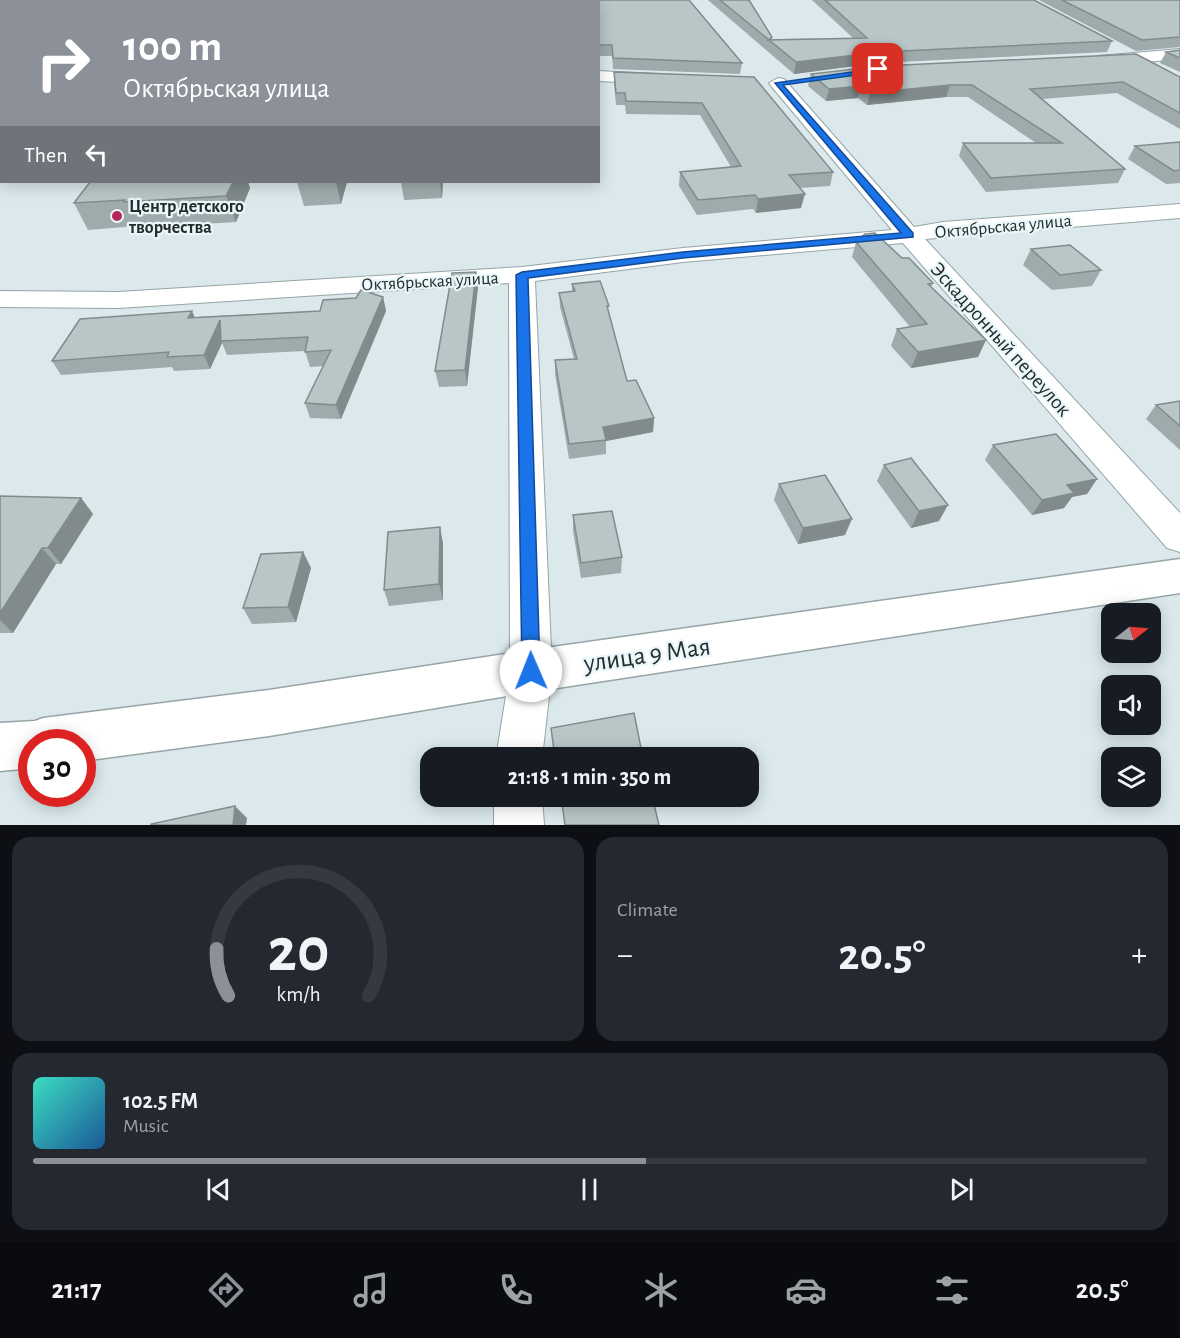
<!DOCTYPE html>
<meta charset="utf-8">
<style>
:root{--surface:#171b24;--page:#242831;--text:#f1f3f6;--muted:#9ea1a6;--line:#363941;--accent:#8c9099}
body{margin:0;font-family:"Alegreya Sans",sans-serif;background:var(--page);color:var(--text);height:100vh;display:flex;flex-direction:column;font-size:22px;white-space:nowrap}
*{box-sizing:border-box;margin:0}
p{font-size:20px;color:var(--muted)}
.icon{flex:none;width:33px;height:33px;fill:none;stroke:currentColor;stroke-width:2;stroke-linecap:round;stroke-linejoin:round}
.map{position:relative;height:825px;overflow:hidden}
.details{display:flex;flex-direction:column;gap:12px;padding:12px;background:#0d0f14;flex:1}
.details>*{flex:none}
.hud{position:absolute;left:0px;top:0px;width:600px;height:183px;box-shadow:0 3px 15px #0003;background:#8c9099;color:#fff;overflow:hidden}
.needle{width:39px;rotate:73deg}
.tools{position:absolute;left:1101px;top:603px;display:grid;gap:12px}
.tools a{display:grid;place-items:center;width:60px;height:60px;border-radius:12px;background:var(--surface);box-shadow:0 3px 15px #0003;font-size:30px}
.speed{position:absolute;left:18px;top:729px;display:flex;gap:12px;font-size:30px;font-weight:700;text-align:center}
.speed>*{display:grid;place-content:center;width:78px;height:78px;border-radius:50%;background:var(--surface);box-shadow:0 3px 15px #0003;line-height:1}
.speed .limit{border:9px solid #d22;background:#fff;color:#111}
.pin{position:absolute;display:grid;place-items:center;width:51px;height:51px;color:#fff;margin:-26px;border-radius:12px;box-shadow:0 3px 9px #0006}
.me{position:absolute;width:66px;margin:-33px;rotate:359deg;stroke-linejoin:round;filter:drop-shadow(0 0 4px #0008)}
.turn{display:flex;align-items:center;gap:21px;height:126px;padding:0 24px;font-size:27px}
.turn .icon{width:78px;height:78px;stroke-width:2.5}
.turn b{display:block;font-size:42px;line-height:51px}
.then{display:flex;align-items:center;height:57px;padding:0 24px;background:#0003;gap:12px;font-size:22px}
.big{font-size:45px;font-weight:700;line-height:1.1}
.details .card{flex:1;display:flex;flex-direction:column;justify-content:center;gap:9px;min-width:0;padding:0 21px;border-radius:18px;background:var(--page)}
.details .dial{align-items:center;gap:0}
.dial svg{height:156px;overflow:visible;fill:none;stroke:var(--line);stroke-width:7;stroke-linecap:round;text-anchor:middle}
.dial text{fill:var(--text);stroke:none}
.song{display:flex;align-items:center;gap:18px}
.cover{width:72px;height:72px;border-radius:9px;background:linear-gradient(135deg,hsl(170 70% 55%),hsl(210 70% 35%))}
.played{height:6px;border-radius:3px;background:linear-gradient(90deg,var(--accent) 55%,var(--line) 55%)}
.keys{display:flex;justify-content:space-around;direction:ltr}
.heat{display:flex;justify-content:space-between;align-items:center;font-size:33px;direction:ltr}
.details .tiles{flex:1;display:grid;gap:12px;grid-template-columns:1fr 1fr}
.card:last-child{grid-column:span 2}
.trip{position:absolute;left:420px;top:747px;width:339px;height:60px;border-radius:18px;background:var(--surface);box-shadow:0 3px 15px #0003;font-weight:700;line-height:60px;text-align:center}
.tabs{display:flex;height:96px;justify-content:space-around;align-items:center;background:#090b0e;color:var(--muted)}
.tabs .icon{width:42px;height:42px}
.tabs .selected{color:var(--accent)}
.tabs b{font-size:27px;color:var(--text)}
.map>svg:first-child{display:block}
</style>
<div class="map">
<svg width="1180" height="825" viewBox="0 0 1180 825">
<rect width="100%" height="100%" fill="#dbe9ec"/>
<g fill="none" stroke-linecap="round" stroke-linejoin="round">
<g stroke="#96a4a6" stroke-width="2">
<path id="street" d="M 472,0 L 486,0 L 472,2 Z
M 1180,49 L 1180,59 L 1099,66 L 1091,61 L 1099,56 Z
M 598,71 L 658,74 L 666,79 L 658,84 L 598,81 Z
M 778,78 L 784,79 L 914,227 L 943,222 L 1180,204 L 1180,218 L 925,239 L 1180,513 L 1180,552 L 1167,548 L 903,243 L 683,262 L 535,281 L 552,671 L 542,758 L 496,758 L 510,671 L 509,283 L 118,308 L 0,307 L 0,291 L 118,292 L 522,267 L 683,248 L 892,230 L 772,87 L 769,83 Z
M 494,796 L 542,796 L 544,825 L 494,825 Z"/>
</g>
<g stroke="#96a4a6" stroke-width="3">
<path id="secondary" d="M 0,139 L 2,139 L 0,152 Z
M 1180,559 L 1180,593 L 531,692 L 269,736 L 82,761 L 82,742 L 32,742 L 32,768 L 0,771 L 0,723 L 35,721 L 43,718 L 269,690 L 531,650 Z"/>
</g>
<use href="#street" fill="#fff" fill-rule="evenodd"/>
<use href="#secondary" fill="#fff" fill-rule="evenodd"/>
</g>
<path fill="#9eaaac" d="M 708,0 L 749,0 L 772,37 L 772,39 L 853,38 L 812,0 L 1034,0 L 1112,41 L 1107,52 L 878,63 L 794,74 Z
M 1039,0 L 1180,0 L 1180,47 L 1136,51 Z
M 598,2 L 742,63 L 740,74 L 613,69 L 612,56 L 598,56 Z
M 1180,50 L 1180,72 L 1160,63 L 1166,52 Z
M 614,72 L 754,77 L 833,172 L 830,186 L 800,188 L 801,208 L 756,213 L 753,209 L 697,215 L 679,186 L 680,172 L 731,167 L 700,115 L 626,114 L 625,105 L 616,105 L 614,84 Z
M 811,74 L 1180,77 L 1180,129 L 1117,93 L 1042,99 L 1125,169 L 1118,183 L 986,192 L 959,156 L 963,143 L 1036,143 L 968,97 L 946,97 L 867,105 L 858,98 L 826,101 L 808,86 Z
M 1180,142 L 1180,183 L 1166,184 L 1128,159 L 1135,146 Z
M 90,182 L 248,182 L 250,188 L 236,222 L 137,228 L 136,226 L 88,230 L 74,203 Z
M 297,182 L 347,182 L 341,204 L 304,206 Z
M 401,182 L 443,182 L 442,198 L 404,200 Z
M 856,242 L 902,258 L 933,283 L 931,287 L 986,340 L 978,357 L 911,368 L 891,346 L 897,329 L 910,327 L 852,257 Z
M 1031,249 L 1101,270 L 1092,286 L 1052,290 L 1023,265 Z
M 572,284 L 609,314 L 627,381 L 654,418 L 653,432 L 606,441 L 606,454 L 569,459 L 555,374 L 555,360 L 574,359 L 560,307 L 559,293 L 572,292 Z
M 478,287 L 467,386 L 439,387 L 435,371 Z
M 383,297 L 386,311 L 341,419 L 310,418 L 305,403 L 324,366 L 310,367 L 305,351 L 227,355 L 222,343 L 210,369 L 174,371 L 172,367 L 61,375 L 52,361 L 195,317 L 320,311 Z
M 1180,401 L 1180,450 L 1146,419 L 1156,405 Z
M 993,445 L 1097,479 L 1087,494 L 1072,497 L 1064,508 L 1032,515 L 985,460 Z
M 884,465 L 939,521 L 911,528 L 877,481 Z
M 779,484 L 845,535 L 798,544 L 774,500 Z
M 0,496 L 81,498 L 93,514 L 61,564 L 56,564 L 13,633 L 0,633 Z
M 573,515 L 622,557 L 621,573 L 581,578 L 573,531 Z
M 443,543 L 443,600 L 389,606 L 384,590 Z
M 303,552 L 311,568 L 296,622 L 252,624 L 243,608 Z"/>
<path fill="#818b8c" d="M 881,52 L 878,63 L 794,74 L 796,62 Z
M 950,85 L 946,97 L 867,105 L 870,93 Z
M 861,86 L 858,98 L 826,101 L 829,89 Z
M 2,103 L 2,122 L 0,123 L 0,104 Z
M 233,182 L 248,182 L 250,188 L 236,222 L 226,196 Z
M 336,182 L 347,182 L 341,204 Z
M 440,182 L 443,182 L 442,198 Z
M 805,194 L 801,208 L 756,213 L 758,199 Z
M 476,272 L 478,287 L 467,386 L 465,370 Z
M 383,297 L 386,311 L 341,419 L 336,405 Z
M 192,311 L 198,325 L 188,318 Z
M 220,320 L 221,341 L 222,343 L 210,369 L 204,355 Z
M 986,340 L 978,357 L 911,368 L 918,352 Z
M 654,418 L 653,432 L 606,441 L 603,427 Z
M 1097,479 L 1087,494 L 1072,497 L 1064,508 L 1032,515 L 1042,500 L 1067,485 Z
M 81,498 L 93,514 L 61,564 L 48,548 Z
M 948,505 L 939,521 L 911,528 L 919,511 Z
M 852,519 L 845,535 L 798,544 L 803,528 Z
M 440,527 L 443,543 L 443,600 L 439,584 Z
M 42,548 L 56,564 L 13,633 L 0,620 L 0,613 Z
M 303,552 L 311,568 L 296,622 L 288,607 Z
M 235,806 L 247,818 L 246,825 L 233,825 Z"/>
<path fill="#b8c6c8" stroke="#818b8c" stroke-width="1.5" d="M 0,0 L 316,0 L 315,2 L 2,2 L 2,103 L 0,104 Z
M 353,0 L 447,0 L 446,2 L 352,2 Z
M 503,0 L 689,0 L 742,63 L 613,58 L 612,45 L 598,45 L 598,2 L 503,2 Z
M 720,0 L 749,0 L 772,37 L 768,40 L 867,38 L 825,0 L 1034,0 L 1112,41 L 881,52 L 796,62 Z
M 1062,0 L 1180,0 L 1180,37 L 1142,40 Z
M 1180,50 L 1180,58 L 1166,52 Z
M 1136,54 L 1180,77 L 1180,113 L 1123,82 L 1030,89 L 1125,169 L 991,178 L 963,143 L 1062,143 L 972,85 L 950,85 L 870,93 L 861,86 L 829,89 L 811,74 L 881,66 Z
M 614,72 L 754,77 L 833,172 L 789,175 L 805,194 L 758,199 L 755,195 L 698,200 L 680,172 L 741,166 L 702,103 L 626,101 L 625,93 L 616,93 Z
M 1180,142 L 1180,170 L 1174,171 L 1135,146 Z
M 90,182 L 233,182 L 226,196 L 124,202 L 125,200 L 74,203 Z
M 875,233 L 902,258 L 909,258 L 933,283 L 928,284 L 986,340 L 918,352 L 897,329 L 927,324 L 856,242 L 865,234 Z
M 1070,245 L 1101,270 L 1060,275 L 1031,249 Z
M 476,272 L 465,370 L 435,371 L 452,273 Z
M 600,281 L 609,306 L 607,306 L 627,381 L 636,380 L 654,418 L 603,427 L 606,440 L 569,444 L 555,360 L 577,359 L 559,293 L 575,291 L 572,284 Z
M 361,290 L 383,297 L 336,405 L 305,403 L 331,350 L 305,352 L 308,337 L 221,341 L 220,320 L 204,355 L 167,357 L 169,352 L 52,361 L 80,319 L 192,311 L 188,318 L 320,311 L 323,300 L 356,298 Z
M 1180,401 L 1180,426 L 1156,405 Z
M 1056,434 L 1097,479 L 1067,485 L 1074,493 L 1042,500 L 993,445 Z
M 911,458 L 948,505 L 919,511 L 884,465 Z
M 825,475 L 852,519 L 803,528 L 779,484 Z
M 0,496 L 81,498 L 48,548 L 42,548 L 0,613 Z
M 612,511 L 622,557 L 581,563 L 573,515 Z
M 440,527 L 439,584 L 384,590 L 388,532 Z
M 303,552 L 288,607 L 243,608 L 261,554 Z
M 634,713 L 643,758 L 555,758 L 551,728 Z
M 561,796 L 652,796 L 659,825 L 565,825 Z
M 235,806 L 233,825 L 151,825 L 151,824 Z"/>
<path fill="#1a73e8" stroke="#114b97" stroke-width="1.5" d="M 880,68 L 878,72 L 783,85 L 913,233 L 913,237 L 683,258 L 528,278 L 540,671 L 538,677 L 531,680 L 524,677 L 522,671 L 516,275 L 522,272 L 683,252 L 901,233 L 775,83 Z"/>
<circle fill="#b72756" stroke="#e8f7f9" stroke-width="2" cx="117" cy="216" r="6"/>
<g text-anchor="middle" stroke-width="4.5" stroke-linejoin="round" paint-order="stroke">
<g font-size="18" font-weight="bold" fill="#262c2d" stroke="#e8f7f9" text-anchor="start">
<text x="129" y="212">Центр детского<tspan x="129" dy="21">творчества</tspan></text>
</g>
<g font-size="18" fill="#262c2d" stroke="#e8f7f9">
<text transform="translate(1003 226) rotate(-5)" y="6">Октябрьская улица</text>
<text transform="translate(430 281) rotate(-3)" y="6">Октябрьская улица</text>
</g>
<g font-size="21" fill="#262c2d" stroke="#e8f7f9">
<text transform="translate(1001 339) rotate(48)" y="7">Эскадронный переулок</text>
</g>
<g font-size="26" fill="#262c2d" stroke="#e8f7f9">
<text transform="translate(647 654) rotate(-8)" y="9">улица 9 Мая</text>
</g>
</g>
</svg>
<div class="tools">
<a><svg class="needle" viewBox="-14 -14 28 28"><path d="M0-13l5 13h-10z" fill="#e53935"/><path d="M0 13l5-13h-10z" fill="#9ea1a6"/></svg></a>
<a><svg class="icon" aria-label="sound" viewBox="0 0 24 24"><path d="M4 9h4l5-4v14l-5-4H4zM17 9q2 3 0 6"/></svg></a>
<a><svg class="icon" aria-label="layers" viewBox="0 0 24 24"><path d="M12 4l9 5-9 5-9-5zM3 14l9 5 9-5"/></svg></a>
</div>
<div class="speed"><div class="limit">30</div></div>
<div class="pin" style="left:878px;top:69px;background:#d93025"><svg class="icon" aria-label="arrive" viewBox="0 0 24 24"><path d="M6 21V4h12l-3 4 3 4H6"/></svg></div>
<svg class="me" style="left:531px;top:671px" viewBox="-20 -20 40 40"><circle r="19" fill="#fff"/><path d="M0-13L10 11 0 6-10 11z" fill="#1a73e8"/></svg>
<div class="trip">21:18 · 1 min · 350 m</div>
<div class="hud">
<div class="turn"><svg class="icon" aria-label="right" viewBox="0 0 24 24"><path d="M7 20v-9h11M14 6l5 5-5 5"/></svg><div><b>100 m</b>Октябрьская улица</div></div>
<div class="then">Then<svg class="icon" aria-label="left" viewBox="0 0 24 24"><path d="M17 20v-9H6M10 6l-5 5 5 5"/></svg></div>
</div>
</div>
<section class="details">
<div class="tiles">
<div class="card dial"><svg viewBox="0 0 100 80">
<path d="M14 69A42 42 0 1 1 86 69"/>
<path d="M14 69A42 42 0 0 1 8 45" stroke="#8c9099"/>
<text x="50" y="56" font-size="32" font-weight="700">20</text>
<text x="50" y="72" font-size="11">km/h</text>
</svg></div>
<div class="card"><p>Climate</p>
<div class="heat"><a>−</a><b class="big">20.5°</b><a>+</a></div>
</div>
<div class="card">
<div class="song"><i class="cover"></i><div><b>102.5 FM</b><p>Music</p></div></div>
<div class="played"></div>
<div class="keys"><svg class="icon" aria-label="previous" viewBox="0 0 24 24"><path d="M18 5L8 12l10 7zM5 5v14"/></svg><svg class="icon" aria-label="pause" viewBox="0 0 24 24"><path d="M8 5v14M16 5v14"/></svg><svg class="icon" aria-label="next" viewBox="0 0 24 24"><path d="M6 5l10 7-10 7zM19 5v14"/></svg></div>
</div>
</div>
</section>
<nav class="tabs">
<b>21:17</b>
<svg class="icon selected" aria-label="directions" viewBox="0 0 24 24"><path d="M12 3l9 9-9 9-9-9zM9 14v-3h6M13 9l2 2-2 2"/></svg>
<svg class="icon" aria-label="music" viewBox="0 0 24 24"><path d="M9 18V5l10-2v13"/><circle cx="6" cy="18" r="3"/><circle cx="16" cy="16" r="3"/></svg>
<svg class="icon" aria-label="phone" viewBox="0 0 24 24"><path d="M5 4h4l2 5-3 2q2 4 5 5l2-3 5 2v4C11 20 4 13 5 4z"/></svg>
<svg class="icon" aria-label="climate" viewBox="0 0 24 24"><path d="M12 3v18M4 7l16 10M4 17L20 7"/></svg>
<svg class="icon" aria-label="car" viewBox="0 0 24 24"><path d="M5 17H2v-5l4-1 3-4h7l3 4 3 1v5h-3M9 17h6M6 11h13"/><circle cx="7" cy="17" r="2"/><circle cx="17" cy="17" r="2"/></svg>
<svg class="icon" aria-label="filters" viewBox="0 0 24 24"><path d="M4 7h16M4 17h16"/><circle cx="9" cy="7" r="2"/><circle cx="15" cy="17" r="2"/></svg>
<b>20.5°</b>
</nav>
